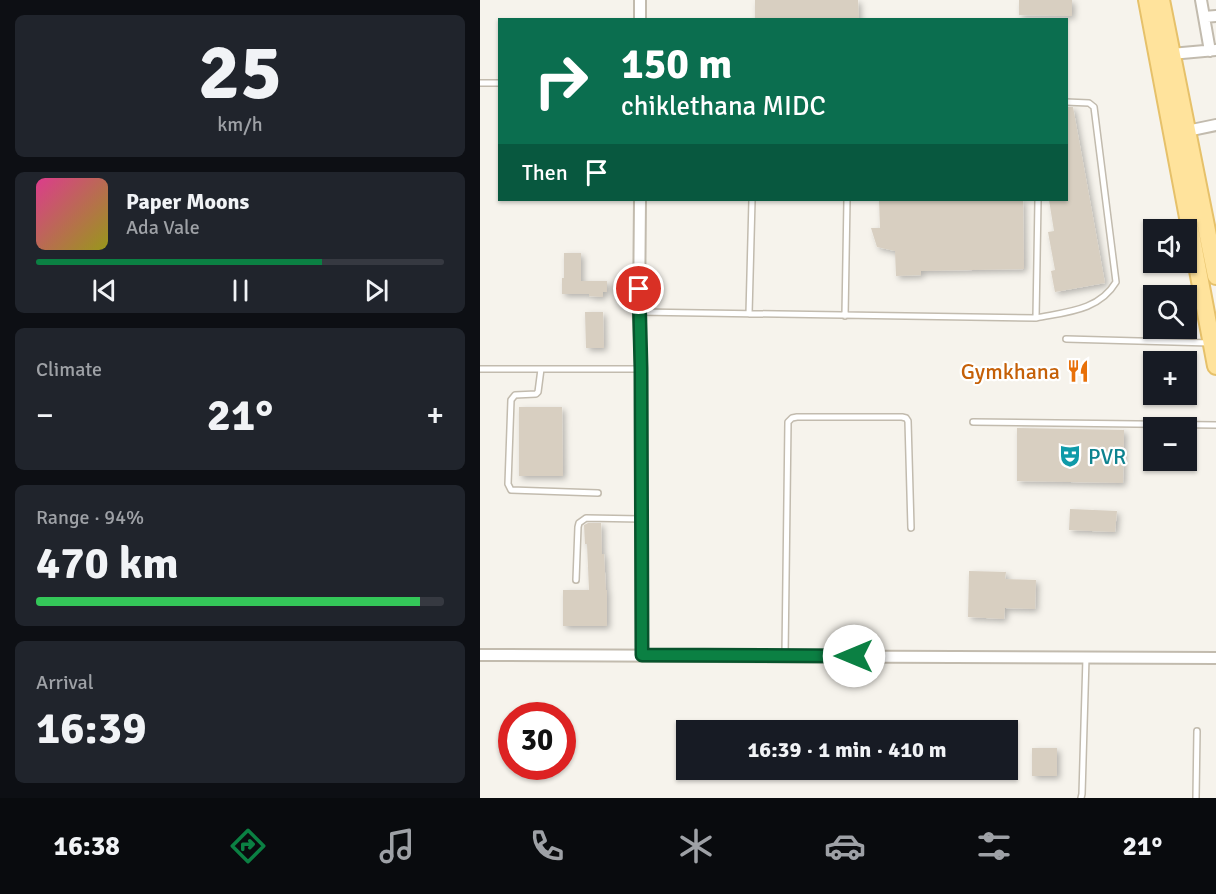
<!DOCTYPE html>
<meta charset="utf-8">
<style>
:root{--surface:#171b24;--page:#20242c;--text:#f1f3f6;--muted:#9ea1a6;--line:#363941;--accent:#0b8043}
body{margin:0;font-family:Signika,sans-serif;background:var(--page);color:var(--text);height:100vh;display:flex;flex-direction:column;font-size:22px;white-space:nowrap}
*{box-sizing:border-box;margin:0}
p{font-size:20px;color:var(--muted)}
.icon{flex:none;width:33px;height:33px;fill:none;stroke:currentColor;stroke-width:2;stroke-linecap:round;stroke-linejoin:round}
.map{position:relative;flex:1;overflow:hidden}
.side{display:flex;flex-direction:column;gap:15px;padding:15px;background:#0d0f14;width:480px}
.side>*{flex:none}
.hud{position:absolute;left:18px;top:18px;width:570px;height:183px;border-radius:0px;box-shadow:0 2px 4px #0004;background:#0b6e4f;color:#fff;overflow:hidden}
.buttons{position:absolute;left:663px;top:219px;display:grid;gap:12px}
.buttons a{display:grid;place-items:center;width:54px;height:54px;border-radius:0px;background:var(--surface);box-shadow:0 2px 4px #0004;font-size:30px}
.speed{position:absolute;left:18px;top:702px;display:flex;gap:12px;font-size:30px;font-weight:700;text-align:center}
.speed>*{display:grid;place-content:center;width:78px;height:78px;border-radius:50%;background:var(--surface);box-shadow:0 2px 4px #0004;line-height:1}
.speed .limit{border:9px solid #d22;background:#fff;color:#111}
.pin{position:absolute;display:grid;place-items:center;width:51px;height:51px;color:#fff;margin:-26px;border:3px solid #fff;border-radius:50%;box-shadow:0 2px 6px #0007}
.me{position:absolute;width:66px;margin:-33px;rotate:270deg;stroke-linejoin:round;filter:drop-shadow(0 0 4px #0008)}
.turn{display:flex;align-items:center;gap:21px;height:126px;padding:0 24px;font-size:27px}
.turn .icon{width:78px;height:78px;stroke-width:2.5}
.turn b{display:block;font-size:42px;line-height:51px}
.then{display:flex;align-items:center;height:57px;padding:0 24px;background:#0003;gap:12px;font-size:22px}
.big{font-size:45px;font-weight:700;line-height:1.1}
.side .widget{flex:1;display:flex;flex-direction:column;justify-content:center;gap:9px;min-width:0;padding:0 21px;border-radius:9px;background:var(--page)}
.side .dial{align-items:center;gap:0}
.dial b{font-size:78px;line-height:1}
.song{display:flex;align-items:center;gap:18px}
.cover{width:72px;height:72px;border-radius:9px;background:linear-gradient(135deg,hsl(330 70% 55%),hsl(60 70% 35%))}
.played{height:6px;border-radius:3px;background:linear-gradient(90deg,var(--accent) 70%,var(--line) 70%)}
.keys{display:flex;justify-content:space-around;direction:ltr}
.heat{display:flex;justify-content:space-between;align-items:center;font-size:33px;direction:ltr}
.charge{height:9px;border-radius:4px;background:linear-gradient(90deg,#34c759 94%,var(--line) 0)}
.trip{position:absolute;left:196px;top:720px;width:342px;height:60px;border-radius:0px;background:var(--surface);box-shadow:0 2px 4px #0004;font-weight:700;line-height:60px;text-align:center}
.menu{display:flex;height:96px;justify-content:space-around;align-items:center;background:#090b0e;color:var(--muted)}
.menu .icon{width:42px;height:42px}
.menu .selected{color:var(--accent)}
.menu b{font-size:27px;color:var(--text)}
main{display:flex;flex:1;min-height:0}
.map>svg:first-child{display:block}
</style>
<main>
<section class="side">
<div class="widget dial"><b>25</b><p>km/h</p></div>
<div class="widget">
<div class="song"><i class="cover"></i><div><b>Paper Moons</b><p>Ada Vale</p></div></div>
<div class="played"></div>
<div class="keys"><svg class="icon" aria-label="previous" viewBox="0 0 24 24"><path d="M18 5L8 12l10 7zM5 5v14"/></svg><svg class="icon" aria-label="pause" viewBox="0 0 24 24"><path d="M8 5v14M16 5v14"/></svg><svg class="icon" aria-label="next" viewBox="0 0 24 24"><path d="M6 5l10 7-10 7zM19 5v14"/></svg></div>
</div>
<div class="widget"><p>Climate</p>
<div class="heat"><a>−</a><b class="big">21°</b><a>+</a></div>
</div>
<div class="widget"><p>Range · 94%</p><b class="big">470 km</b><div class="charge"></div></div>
<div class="widget"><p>Arrival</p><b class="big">16:39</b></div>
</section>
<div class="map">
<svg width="736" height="798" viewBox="0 0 736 798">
<defs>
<filter id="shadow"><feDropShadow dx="3" dy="3" stdDeviation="3" flood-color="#0004"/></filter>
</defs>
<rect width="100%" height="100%" fill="#f6f3ec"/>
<path fill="#d8cfc1" filter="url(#shadow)" d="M 275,0 L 378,0 L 379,20 L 275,20 Z
M 539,0 L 592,0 L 592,16 L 539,15 Z
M 586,107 L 593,107 L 625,283 L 575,292 L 571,271 L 575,270 L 568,232 L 574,231 L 569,200 L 586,200 Z
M 399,200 L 543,200 L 544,269 L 441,271 L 441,275 L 416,276 L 415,251 L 397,247 L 391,228 L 400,228 Z
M 84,253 L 101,253 L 101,281 L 127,281 L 127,292 L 123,292 L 123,297 L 109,296 L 109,294 L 82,294 L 82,278 L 84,278 Z
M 105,312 L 123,312 L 124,348 L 106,348 Z
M 39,407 L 82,407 L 83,476 L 39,476 Z
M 537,428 L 644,430 L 643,483 L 537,481 Z
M 590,509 L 637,511 L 635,532 L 589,530 Z
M 108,523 L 121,523 L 122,554 L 124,554 L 126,590 L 127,590 L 127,626 L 83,626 L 83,590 L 109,590 L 107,544 L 105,544 L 104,525 Z
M 489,571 L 526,572 L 525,579 L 556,580 L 555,609 L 525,608 L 524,619 L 488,617 Z
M 552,748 L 577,748 L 577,776 L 552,776 Z"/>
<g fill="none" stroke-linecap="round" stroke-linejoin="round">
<g stroke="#c2bbae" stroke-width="8">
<path id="lane" d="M 0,83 L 20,83
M 159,312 L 556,318 C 585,312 619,311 636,282 L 614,107 L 609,103 L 586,102
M 269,314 L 272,200
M 365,316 L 367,200
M 556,318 L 558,200
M 586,339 L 730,343
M 0,369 L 161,369
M 61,369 L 58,392 L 56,394 L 35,395 L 31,400 L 28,484 L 31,490 L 118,493
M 493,422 L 736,425
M 96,580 L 98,527 L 99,523 L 106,518 L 161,519
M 305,656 L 308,422 L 312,418 L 317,417 L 422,417 L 426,418 L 428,421 L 431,528
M 601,798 L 602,794 L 606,658
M 716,798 L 717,731"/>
</g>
<g stroke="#c2bbae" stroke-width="14">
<path id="street" d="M 160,0 L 160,20
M 721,0 L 730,51
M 724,17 L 736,16
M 691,54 L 736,50
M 707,131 L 736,125
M 160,200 L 159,312 L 161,369 L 162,655
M 0,655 L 736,658"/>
</g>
<g stroke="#e6c16a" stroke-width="20">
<path id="primary" d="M 667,0 L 736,366
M 681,0 L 736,276"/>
</g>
<use href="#lane" stroke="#fff" stroke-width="5"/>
<use href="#street" stroke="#fff" stroke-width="10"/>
<use href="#primary" stroke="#ffe39c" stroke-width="16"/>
</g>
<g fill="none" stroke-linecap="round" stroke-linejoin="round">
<g stroke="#07532c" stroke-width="15">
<path id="route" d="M 159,289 L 161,369 L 162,655 L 374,656"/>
</g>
<use href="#route" stroke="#0b8043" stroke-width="10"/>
</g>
<defs>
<g id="restaurant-bare" transform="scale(1.8)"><path d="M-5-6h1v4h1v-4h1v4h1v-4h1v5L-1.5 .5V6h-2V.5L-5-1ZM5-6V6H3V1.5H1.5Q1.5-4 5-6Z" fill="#e8710a" stroke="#fff" stroke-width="2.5" paint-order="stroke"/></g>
<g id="theatre-bare" transform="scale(1.8)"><path d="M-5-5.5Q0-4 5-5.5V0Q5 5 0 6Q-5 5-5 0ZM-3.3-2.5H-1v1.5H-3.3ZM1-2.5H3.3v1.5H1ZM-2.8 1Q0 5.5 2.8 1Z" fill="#0f9aa8" stroke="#fff" stroke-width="2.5" paint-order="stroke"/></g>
</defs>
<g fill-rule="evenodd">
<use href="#restaurant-bare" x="598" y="371"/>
<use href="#theatre-bare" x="590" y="456"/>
</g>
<g text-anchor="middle" stroke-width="4.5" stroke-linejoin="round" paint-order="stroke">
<g font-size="22" fill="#c56008" stroke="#fff" text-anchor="end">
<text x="580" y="379">Gymkhana</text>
</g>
<g font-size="22" fill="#0d838f" stroke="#fff" text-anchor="start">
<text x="608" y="464">PVR</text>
</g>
</g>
</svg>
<div class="buttons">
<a><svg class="icon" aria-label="sound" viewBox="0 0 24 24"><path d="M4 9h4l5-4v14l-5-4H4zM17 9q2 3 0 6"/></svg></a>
<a><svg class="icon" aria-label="search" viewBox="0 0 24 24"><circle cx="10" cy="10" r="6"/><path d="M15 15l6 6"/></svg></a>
<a>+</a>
<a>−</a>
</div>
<div class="speed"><div class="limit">30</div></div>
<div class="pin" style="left:159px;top:289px;background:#d93025"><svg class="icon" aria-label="arrive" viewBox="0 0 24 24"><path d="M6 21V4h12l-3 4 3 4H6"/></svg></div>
<svg class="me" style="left:374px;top:656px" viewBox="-20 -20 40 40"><circle r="19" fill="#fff"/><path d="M0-13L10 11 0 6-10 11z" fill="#0b8043"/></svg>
<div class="trip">16:39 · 1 min · 410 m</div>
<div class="hud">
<div class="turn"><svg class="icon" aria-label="right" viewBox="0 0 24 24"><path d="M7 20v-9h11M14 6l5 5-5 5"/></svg><div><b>150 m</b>chiklethana MIDC</div></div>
<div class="then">Then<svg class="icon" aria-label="arrive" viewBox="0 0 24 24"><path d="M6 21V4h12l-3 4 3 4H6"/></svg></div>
</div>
</div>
</main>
<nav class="menu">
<b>16:38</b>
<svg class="icon selected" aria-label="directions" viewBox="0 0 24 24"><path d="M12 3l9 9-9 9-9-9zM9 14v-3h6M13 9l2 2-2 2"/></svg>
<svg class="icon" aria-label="music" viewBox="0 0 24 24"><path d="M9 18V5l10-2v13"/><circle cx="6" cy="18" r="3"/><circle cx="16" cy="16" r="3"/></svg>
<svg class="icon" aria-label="phone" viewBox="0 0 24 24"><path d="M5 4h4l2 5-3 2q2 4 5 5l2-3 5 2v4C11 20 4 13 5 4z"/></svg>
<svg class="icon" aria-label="climate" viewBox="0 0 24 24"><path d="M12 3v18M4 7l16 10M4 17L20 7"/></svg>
<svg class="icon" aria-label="car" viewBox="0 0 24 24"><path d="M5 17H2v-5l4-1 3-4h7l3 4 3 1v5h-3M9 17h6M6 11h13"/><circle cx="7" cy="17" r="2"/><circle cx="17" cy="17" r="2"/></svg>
<svg class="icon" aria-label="filters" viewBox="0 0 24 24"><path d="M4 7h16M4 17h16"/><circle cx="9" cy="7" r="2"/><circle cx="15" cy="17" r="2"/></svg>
<b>21°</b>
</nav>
